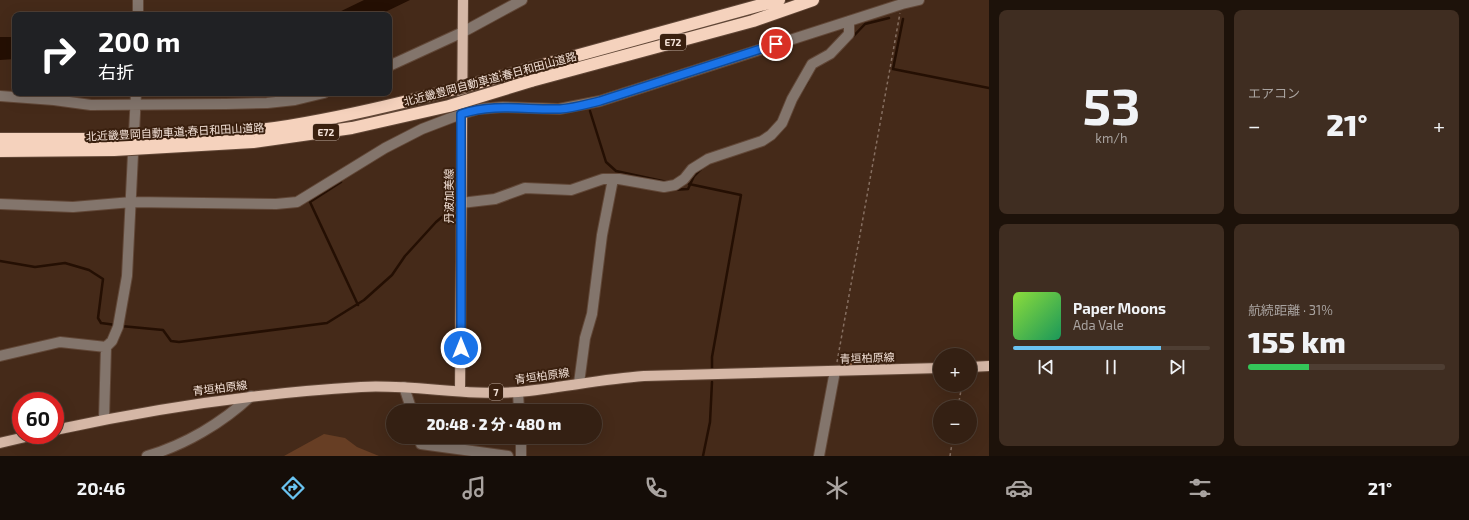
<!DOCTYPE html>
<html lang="ja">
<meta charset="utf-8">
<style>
:root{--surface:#342013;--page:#3f2d21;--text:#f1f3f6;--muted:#a9a3a0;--line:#4e3e33;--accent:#6ac3f1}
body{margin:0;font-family:"Exo 2","Noto Sans JP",sans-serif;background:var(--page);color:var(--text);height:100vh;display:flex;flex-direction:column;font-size:15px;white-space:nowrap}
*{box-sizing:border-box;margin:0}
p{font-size:13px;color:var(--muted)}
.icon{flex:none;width:22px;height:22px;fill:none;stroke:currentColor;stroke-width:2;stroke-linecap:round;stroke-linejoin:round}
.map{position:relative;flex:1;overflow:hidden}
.side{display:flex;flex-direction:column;gap:10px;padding:10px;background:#1d120a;width:480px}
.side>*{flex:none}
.hud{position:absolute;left:12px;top:12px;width:380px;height:84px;border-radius:8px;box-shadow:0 4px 16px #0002,0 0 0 1px var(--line);background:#202124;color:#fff;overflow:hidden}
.controls{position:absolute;left:933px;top:348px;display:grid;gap:8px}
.controls a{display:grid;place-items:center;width:44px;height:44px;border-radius:50%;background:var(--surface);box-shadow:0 4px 16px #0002,0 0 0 1px var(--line);font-size:20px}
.speed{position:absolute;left:12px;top:392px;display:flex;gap:8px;font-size:20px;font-weight:700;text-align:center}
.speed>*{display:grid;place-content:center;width:52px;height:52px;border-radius:50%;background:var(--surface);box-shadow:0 4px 16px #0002,0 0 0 1px var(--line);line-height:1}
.speed .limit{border:6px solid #d22;background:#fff;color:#111}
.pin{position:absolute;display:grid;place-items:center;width:34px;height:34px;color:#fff;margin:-17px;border:2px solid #fff;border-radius:50%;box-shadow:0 1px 4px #0007}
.me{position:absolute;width:44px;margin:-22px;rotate:0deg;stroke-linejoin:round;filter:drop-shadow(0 0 3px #0008)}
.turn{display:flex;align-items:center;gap:14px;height:84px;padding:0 20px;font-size:18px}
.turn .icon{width:52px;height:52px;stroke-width:2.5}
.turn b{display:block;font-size:28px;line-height:34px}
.big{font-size:30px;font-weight:800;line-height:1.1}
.side .widget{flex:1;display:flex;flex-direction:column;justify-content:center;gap:6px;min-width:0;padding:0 14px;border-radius:8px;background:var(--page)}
.side .dial{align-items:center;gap:0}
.dial b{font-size:52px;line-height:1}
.song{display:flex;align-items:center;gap:12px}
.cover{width:48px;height:48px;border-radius:6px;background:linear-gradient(135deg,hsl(90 70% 55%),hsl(150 70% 35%))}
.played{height:4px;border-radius:2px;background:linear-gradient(90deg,var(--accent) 75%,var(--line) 75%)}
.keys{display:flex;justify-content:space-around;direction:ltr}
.heat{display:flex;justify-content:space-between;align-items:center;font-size:22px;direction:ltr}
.charge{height:6px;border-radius:3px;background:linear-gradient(90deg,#34c759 31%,var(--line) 0)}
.side .tiles{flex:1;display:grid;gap:10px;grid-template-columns:repeat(2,1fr)}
.trip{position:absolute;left:386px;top:404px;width:216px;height:40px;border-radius:20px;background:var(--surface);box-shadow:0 4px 16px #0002,0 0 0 1px var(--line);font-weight:800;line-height:40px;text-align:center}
.tab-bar{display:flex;height:64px;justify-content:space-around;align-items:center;background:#150d08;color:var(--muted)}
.tab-bar .icon{width:28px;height:28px}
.tab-bar .active{color:var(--accent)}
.tab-bar b{font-size:18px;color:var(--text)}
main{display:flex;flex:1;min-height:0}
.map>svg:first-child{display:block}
</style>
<main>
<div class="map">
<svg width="989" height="456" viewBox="0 0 989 456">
<rect width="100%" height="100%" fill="#452a19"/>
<path fill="#673e24" d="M 324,434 L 345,438 L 357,447 L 379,456 L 273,456 L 284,456 Z"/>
<path fill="#240f03" d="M 364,0 L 410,0 L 379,15 L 333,15 Z
M 0,37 L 15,37 L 15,59 L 0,60 Z"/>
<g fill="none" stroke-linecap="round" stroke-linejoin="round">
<path stroke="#240f03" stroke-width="2.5" d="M 903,19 L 893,69 L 989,88
M 847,43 L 865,24 L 889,18
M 800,94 L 808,81
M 590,111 L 606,162 L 616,171 L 667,182
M 341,182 L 310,202 L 358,305
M 689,184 L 741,195 L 712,357 L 712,369
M 672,190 L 688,189 L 694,176 L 701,169
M 0,261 L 35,267 L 65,263 L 89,270 L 103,279 L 98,318 L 101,323 L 116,325
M 121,326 L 163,330 L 171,341 L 179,342 L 327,323 L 364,300 L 392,275 L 405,256 L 436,222 L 448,212 L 457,208
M 703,456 L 710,422 L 712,382"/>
</g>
<path fill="#df9768" d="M 844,354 L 852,354 L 852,366 L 844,366 Z"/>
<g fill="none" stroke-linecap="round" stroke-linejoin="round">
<g stroke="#614737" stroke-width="12">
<path id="minor" d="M 138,15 L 138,0
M 389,66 L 463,32 L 522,0
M 0,96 L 54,100 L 91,105 L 226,104 L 267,103 L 295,100 L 324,93
M 461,203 L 495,199 L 525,188 L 571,190 L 603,179 L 619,179 L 664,187 L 675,185 L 684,179 L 692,169 L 708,159 L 762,141 L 771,135 L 782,123 L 792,99 L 812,64 L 830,54 L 849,34 L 849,21
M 0,204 L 73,207 L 132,202 L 276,204 L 297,202 L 385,148 L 422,129 L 461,114 L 478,109 L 503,107 L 559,109 L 600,101 L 902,4 L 919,0
M 0,356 L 60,342 L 106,347
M 579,383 L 585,338 L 592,314 L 602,235 L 613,179
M 404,387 L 412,411
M 518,392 L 519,411
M 104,419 L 106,347 L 112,341 L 118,327 L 127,276 L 136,93
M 419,437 L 421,444 L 508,456
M 147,456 C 185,445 222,423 251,396
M 521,456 L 521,437
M 819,456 L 835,371"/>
</g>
<g stroke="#614737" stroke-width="12">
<path id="major" d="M 970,367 L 989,366
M 460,391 L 463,0
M 55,430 C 156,408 257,393 361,387 C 413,384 465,396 518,392 C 560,388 602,379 644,376 L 940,368
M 0,443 L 34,435"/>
</g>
<g stroke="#614737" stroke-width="14">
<path id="highway" d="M 528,69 L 779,0
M 531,81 L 753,21 L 813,0
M 0,139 L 115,139
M 0,151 L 114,150"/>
</g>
<path stroke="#866f61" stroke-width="1.5" stroke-dasharray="3 3" stroke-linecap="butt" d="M 837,362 L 900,13
M 958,407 L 962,385
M 950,456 L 953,437"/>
<use href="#minor" stroke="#83756c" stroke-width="10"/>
<use href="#major" stroke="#d5b7a6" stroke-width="10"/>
<use href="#highway" stroke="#f5d2bd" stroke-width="12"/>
<g stroke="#614737" stroke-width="14" stroke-linecap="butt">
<path id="highway-bridge" d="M 115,139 C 168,137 222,135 275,128 C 360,115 445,92 528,69
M 114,150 L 253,142 L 352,128 L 449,106 L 531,81"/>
</g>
<use href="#highway-bridge" stroke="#f5d2bd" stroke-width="12"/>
</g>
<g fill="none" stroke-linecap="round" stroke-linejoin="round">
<g stroke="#114b97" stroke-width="10">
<path id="route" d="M 461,348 L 461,114 C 494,103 526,110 560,109 C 574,108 587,104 600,101 L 776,44"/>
</g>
<use href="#route" stroke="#1a73e8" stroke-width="7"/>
</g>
<g text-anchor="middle" stroke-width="4" stroke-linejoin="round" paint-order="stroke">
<g fill="#3a200f" stroke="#bca79b" stroke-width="1">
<rect x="660" y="34" width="26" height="16" rx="3"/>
<rect x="313" y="124" width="26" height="16" rx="3"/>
<rect x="489" y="384" width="14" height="16" rx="3"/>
</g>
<g font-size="10" font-weight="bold" fill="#f3e1d7">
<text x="673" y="46">E72</text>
<text x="326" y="136">E72</text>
<text x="496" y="396">7</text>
</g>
<g font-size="11" fill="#f3e1d7" stroke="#3a200f">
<text transform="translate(490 79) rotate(-15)" y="4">北近畿豊岡自動車道;春日和田山道路</text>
<text transform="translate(175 132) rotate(-3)" y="4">北近畿豊岡自動車道;春日和田山道路</text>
<text transform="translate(449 196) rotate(-90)" y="4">丹波加美線</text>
<text transform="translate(867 358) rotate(-2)" y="4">青垣柏原線</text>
<text transform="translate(542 376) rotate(-8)" y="4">青垣柏原線</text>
<text transform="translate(220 388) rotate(-7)" y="4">青垣柏原線</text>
</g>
</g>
</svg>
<div class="controls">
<a>+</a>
<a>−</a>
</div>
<div class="speed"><div class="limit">60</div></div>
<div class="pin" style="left:776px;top:44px;background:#d93025"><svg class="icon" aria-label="arrive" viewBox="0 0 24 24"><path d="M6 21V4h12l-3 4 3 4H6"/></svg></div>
<svg class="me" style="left:461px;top:348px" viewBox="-20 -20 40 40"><circle r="17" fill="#1a73e8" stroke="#fff" stroke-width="3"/><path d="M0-11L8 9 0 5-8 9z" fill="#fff"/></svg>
<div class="trip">20:48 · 2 分 · 480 m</div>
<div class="hud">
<div class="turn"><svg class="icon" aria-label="right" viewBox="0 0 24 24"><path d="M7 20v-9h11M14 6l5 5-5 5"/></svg><div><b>200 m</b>右折</div></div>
</div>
</div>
<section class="side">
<div class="tiles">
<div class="widget dial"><b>53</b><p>km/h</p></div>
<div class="widget"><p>エアコン</p>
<div class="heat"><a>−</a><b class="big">21°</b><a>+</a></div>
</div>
<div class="widget">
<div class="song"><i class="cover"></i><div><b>Paper Moons</b><p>Ada Vale</p></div></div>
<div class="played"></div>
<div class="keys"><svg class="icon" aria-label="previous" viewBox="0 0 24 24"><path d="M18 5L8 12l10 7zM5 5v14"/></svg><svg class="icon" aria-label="pause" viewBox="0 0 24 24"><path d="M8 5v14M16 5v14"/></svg><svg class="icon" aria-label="next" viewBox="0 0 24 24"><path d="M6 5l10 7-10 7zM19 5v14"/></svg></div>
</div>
<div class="widget"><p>航続距離 · 31%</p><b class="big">155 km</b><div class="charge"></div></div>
</div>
</section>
</main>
<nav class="tab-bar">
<b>20:46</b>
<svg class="icon active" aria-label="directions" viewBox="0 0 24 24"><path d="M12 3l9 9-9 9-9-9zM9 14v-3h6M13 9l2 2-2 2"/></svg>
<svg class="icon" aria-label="music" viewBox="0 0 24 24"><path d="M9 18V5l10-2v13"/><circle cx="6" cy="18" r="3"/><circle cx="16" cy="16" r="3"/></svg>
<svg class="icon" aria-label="phone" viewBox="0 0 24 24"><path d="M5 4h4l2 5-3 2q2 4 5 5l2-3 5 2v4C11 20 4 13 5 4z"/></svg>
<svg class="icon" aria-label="climate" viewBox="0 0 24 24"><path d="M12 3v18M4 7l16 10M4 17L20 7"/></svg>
<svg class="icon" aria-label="car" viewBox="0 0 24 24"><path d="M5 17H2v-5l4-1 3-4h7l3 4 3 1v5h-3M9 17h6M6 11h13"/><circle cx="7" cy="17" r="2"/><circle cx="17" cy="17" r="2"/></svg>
<svg class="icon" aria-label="filters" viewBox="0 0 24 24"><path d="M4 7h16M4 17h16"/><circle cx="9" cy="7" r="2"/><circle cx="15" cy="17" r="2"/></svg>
<b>21°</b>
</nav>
